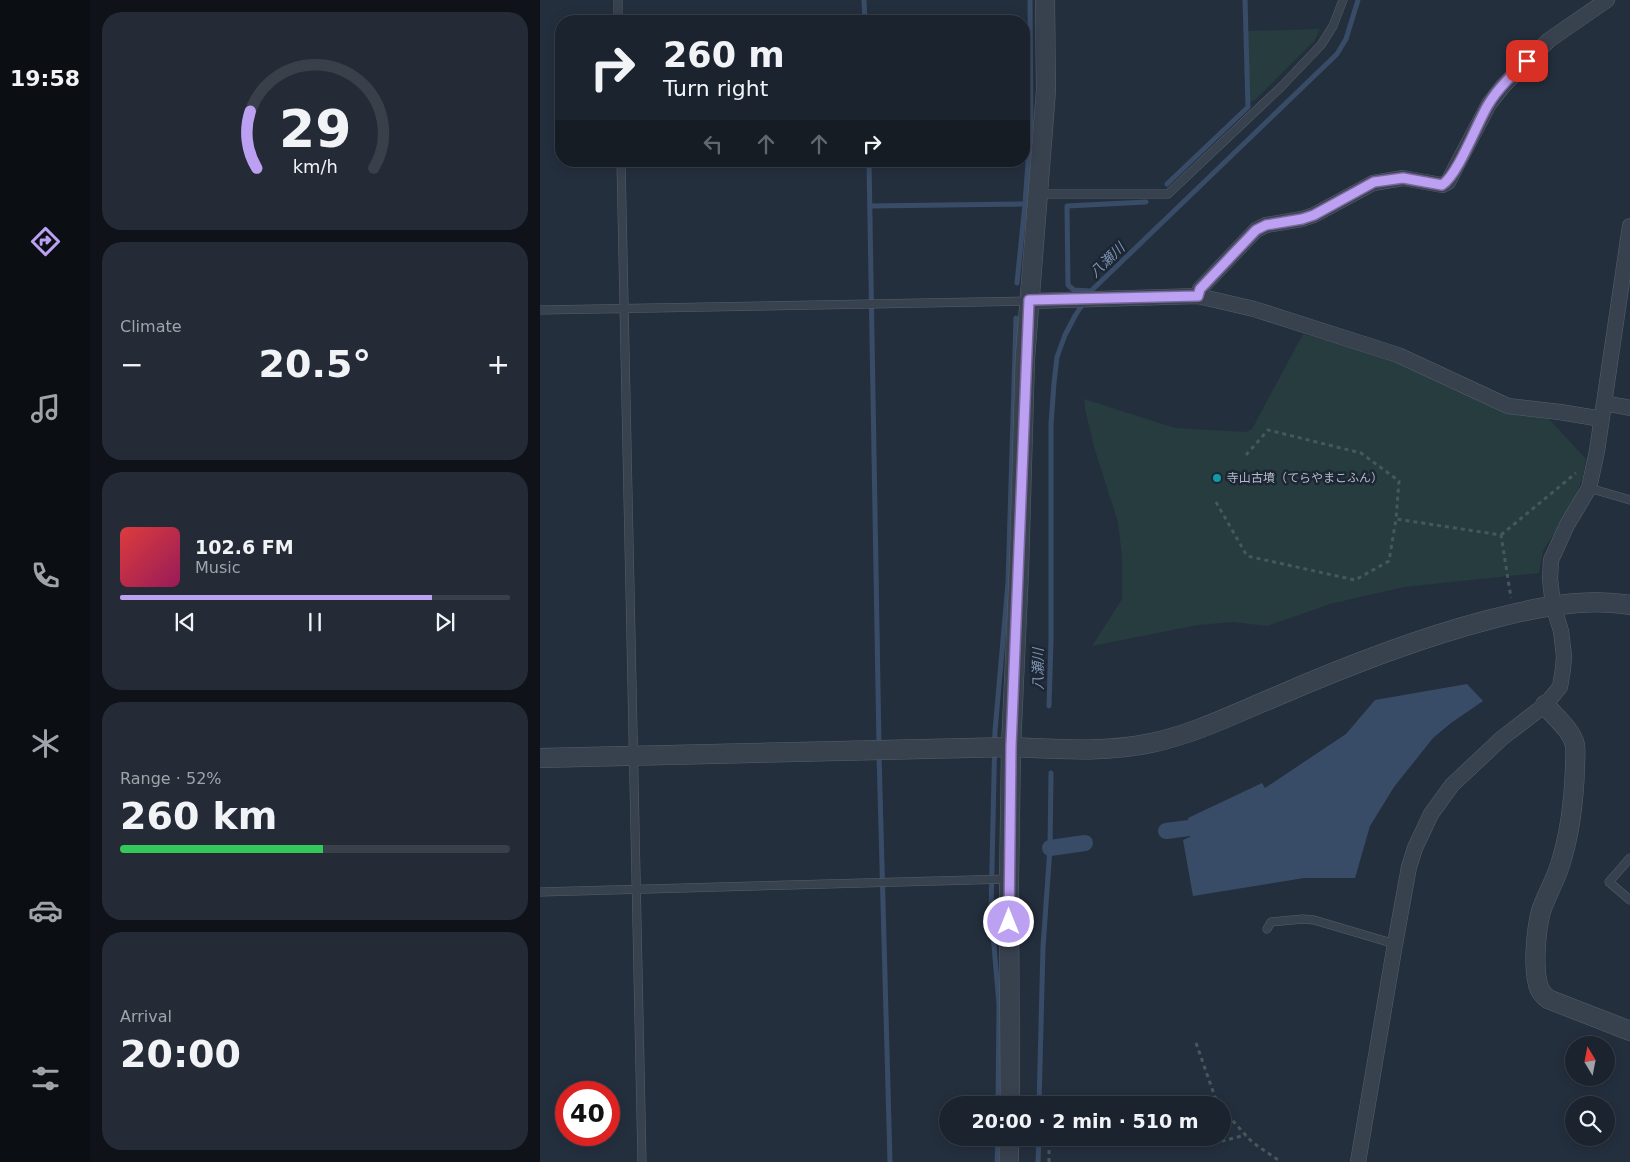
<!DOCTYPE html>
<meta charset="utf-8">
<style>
:root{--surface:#1b232e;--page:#242b36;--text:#f1f3f6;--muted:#a0a4aa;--line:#39404a;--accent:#bca0f2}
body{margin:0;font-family:"DejaVu Sans","Noto Sans JP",sans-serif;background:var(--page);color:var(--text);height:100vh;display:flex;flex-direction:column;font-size:19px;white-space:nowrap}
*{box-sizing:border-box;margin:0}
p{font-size:16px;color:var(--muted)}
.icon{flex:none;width:28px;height:28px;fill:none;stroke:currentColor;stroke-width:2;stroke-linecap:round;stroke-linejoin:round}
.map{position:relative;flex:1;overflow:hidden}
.details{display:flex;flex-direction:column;gap:12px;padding:12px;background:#0f1319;width:450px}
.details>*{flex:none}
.hud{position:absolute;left:15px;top:15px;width:475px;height:152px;border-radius:20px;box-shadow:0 2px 12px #0003,0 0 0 1px var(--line);background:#1b232e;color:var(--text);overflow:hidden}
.needle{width:32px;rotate:350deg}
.controls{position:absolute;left:1025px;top:1036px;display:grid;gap:10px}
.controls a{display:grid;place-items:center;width:50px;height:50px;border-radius:50%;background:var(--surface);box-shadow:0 2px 12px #0003,0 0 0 1px var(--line);font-size:25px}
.speed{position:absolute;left:15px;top:1081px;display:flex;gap:10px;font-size:25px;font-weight:700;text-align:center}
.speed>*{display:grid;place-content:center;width:65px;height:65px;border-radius:50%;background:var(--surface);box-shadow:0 2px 12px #0003,0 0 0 1px var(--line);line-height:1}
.speed .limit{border:8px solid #d22;background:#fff;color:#111}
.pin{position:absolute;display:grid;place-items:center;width:42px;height:42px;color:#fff;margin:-21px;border-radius:10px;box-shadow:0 2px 8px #0006}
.me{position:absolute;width:55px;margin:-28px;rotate:0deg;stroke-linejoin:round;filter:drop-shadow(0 0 4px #0008)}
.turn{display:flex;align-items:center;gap:18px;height:105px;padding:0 25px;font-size:22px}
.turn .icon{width:65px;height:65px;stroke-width:2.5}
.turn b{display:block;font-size:35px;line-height:42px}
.lanes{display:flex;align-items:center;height:48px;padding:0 25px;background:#0003;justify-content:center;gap:25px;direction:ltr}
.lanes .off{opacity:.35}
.big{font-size:38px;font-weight:800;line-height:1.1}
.details .tile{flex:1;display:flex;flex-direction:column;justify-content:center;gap:8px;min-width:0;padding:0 18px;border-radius:20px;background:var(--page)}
.details .dial{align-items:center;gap:0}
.dial svg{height:130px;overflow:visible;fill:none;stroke:var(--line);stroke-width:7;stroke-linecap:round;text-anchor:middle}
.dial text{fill:var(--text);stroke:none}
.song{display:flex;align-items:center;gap:15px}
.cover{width:60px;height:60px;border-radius:8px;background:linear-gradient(135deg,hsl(0 70% 55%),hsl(330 70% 35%))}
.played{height:5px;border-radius:2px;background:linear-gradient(90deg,var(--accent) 80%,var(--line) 80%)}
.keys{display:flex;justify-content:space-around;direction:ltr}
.heat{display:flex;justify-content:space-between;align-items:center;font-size:28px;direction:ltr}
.charge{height:8px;border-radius:4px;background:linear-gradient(90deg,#34c759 52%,var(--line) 0)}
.trip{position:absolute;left:399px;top:1096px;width:292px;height:50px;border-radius:25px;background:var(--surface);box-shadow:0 2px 12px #0003,0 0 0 1px var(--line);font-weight:800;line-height:50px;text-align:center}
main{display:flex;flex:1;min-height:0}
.tabs{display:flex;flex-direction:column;width:90px;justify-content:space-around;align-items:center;background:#0b0e12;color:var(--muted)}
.tabs .icon{width:35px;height:35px}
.tabs .selected{color:var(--accent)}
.tabs b{font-size:22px;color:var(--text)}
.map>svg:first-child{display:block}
</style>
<main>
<nav class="tabs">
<b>19:58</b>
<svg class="icon selected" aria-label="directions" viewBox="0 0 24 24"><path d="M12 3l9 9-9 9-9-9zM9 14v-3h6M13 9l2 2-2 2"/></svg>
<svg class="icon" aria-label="music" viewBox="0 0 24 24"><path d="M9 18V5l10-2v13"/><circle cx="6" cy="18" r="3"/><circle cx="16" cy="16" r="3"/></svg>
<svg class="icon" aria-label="phone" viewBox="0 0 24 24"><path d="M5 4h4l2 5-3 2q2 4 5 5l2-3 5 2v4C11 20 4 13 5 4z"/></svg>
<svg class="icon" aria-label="climate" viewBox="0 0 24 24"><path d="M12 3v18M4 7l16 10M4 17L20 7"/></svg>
<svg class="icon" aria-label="car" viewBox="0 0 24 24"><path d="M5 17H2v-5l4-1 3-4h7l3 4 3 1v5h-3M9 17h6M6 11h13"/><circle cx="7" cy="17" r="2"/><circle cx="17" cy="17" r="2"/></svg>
<svg class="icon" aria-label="filters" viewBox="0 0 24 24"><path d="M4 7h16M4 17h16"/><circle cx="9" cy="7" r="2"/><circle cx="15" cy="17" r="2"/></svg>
</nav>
<section class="details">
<div class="tile dial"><svg viewBox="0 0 100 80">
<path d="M14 69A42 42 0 1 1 86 69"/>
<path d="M14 69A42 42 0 0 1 10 34" stroke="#bca0f2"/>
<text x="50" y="56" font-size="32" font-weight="700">29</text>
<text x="50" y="72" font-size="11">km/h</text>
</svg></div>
<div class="tile"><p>Climate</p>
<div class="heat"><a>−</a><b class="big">20.5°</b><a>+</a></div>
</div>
<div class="tile">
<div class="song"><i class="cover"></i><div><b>102.6 FM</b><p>Music</p></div></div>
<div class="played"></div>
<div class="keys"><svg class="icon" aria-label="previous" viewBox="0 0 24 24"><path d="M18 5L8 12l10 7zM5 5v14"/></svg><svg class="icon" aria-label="pause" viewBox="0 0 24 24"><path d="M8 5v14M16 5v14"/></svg><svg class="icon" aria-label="next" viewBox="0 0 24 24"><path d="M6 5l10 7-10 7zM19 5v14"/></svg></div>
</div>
<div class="tile"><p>Range · 52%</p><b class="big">260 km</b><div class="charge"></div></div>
<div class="tile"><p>Arrival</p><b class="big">20:00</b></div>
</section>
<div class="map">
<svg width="1090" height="1162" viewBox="0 0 1090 1162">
<rect width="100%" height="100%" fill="#242f3e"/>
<path fill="#263c3f" d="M 780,29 L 774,41 L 715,100 L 709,102 L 708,31 Z
M 763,334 L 854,360 L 970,412 L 1009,419 L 1046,459 L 1043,477 L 1031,507 L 1003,551 L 999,573 L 864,587 L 790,604 L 727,626 L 693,622 L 658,625 L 552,646 L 582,599 L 582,557 L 578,522 L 554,447 L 545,409 L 544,399 L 635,428 L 706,432 L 712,429 Z"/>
<path fill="#394c67" d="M 927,684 L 943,701 L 911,723 L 893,738 L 854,787 L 830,826 L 815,878 L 764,878 L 653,896 L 643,840 L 650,837 L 648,818 L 722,783 L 725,788 L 806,734 L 835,700 Z"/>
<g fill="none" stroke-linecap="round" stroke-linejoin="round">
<path stroke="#394c67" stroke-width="5" d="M 324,0 L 325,21
M 329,161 L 339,746
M 627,184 L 708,107 L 705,0
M 330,206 L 485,204
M 477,283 L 485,204 L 491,121 L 490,0
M 551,291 L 534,290 L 528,285 L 527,206 L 606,202
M 509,706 L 511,641 L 511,424 L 514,383 L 517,357 L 525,335 L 535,316 L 551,291 L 797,54 L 806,39 L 818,0
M 339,754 L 350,1162
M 458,1105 L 459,1004 L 451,911 L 455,731 L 468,583 L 476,318
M 499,1105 L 503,947 L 510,848 L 511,773
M 457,1162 L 458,1138
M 498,1162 L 499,1138"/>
<path stroke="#394c67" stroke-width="16" d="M 626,831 L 649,828
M 510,848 L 545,843"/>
<g stroke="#565f6c" stroke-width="9">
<path id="service" d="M 78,0 L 78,21
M 81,161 L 102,1162
M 499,194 L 628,194 L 741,87 L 781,45 L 793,26 L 803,0
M 0,310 L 489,301
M 1049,488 L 1090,500
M 1090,858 L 1069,882 L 1090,900
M 0,892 L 469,879
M 727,929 L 731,922 L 763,919 L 774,920 L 855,944"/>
</g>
<g stroke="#565f6c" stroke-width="16">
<path id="minor" d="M 658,296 L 660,289 L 716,230 L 726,225 L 762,219 L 774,215 L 833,183 L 863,178 L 902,185 L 908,182 L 949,104 L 963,86 L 1009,40 L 1067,0
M 489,301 L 658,296 L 714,309 L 858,355 L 968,406 L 1020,412 L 1062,419
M 1064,403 L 1090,408
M 818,1162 L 855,944 L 869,867 L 875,848 L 891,814 L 912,785 L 962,738 L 1005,705 L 1020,687 L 1023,669 L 1024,656 L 1021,631 L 1013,605 L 1010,579 L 1011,560 L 1027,525 L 1049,488 L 1057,451 L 1090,226"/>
</g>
<g stroke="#565f6c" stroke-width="20">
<path id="tertiary" d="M 1005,705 C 1015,717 1031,729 1035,745 C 1036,752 1035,760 1035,767 C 1034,800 1030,834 1020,865 C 1015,881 1006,896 1001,911 C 996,930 992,973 1000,990 C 1002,994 1005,996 1008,999 L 1090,1031
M 0,758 L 471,747 C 517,749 565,753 611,743 C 654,734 694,714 735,697 C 804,667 875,639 948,620 C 994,608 1043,597 1090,605
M 470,1105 L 469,886 L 471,747 L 479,570 L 485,359 L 506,90 L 505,0
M 469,1162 L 469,1138"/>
</g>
<path stroke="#44595c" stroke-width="3" stroke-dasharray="4 4" stroke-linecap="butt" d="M 706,455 L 728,430 L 821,453 L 859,481 L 856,519
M 676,502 L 707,556 L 815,580 L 849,561 L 856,519 L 961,535 L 971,598
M 961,535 L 1036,473
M 656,1043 L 675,1097 L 680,1105
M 682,1109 L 712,1142 L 741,1162
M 509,1138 L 509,1141 L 514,1143 L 674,1143 L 706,1135
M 509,1162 L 509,1141"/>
<use href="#service" stroke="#38414e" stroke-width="8"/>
<use href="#minor" stroke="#38414e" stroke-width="15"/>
<use href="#tertiary" stroke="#38414e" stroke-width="19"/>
</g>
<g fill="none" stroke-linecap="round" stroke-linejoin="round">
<g stroke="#7a689d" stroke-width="12">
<path id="route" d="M 469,922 L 471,747 L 489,300 L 658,296 L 660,289 L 716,230 L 726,225 L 762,219 L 774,215 L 834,182 L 863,178 L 902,185 C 918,175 937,123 948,105 C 958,88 973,74 987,61"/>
</g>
<use href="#route" stroke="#bca0f2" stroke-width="9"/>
</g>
<circle fill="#0f9aa8" stroke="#1d2633" stroke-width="2" cx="677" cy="478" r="5"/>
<g text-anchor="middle" stroke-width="5" stroke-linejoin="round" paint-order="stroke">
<g font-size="12" fill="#b4bcc9" stroke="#1d2633" text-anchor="start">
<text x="687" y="482">寺山古墳（てらやまこふん）</text>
</g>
<g font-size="14" font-style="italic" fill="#7c92b1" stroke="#1d2633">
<text transform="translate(567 260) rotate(-44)" y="5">八瀬川</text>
<text transform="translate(498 669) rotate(-90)" y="5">八瀬川</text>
</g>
</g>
</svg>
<div class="controls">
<a><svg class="needle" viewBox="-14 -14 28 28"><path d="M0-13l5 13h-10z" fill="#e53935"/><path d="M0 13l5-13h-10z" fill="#a0a4aa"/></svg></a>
<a><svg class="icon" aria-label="search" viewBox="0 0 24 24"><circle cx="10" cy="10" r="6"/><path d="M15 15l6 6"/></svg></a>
</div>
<div class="speed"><div class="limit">40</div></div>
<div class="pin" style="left:987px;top:61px;background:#d93025"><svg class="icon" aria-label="arrive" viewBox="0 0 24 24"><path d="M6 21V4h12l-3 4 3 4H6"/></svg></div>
<svg class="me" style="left:469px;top:922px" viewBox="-20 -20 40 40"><circle r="17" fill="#bca0f2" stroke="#fff" stroke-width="3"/><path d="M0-11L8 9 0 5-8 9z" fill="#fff"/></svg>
<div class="trip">20:00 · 2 min · 510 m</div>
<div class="hud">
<div class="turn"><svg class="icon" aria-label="right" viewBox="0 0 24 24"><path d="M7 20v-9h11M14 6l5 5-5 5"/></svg><div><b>260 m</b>Turn right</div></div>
<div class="lanes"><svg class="icon off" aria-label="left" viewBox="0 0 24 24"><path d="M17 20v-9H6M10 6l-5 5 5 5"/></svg><svg class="icon off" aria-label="ahead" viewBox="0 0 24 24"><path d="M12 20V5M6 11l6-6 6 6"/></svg><svg class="icon off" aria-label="ahead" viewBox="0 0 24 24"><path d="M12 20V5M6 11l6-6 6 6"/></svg><svg class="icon" aria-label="right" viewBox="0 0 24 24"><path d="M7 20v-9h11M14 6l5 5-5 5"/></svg></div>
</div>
</div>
</main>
